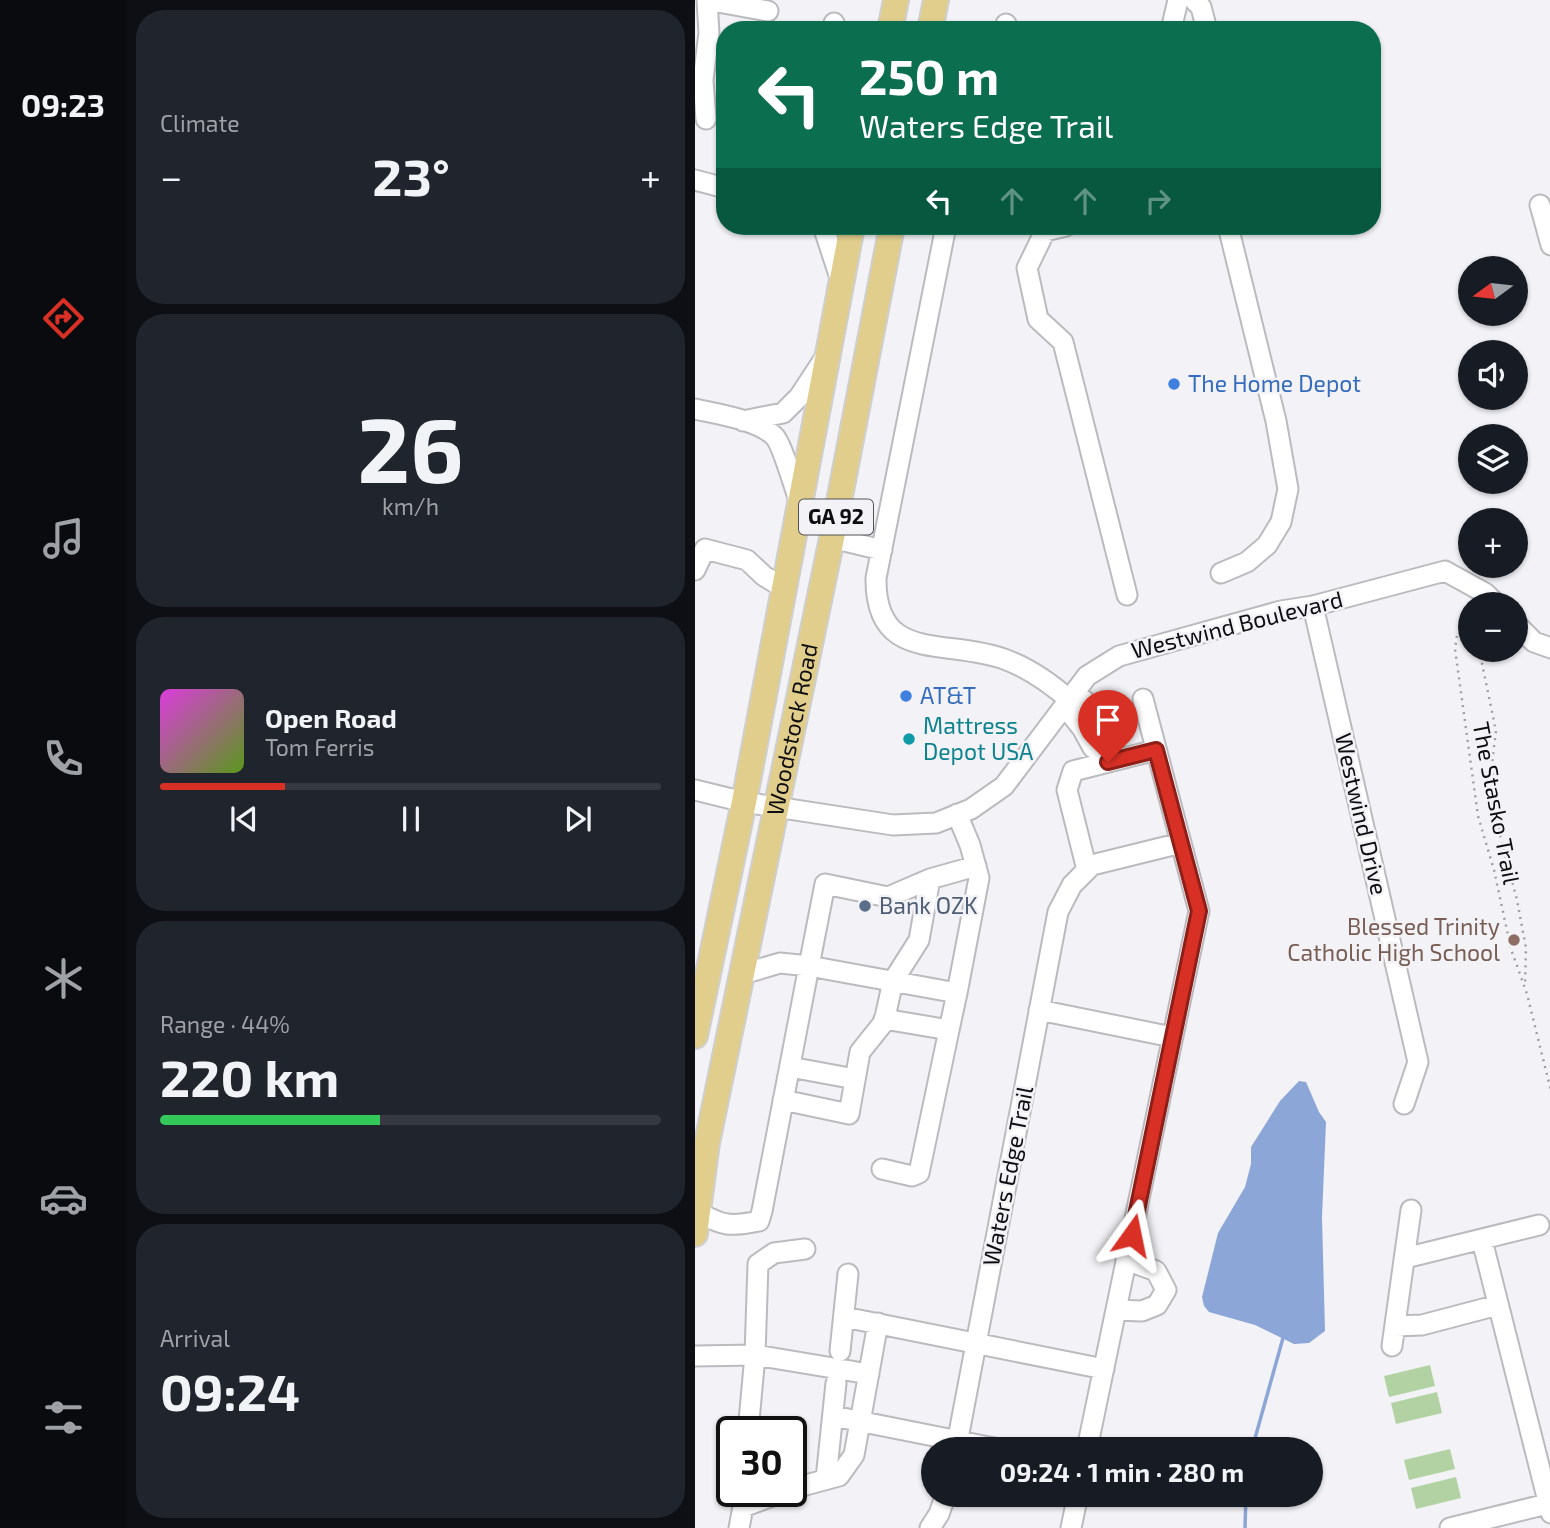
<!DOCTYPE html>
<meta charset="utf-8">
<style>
:root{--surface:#171b24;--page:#20242c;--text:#f1f3f6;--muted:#9ea1a6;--line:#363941;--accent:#d93025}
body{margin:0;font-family:"Exo 2",sans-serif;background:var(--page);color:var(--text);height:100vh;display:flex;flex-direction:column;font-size:26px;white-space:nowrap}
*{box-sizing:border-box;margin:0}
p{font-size:23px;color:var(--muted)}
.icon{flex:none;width:38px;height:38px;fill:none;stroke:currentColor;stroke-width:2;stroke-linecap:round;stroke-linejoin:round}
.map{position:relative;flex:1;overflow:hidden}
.details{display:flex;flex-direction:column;gap:10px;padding:10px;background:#0d0f14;width:569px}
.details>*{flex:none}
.banner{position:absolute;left:21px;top:21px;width:665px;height:214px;border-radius:28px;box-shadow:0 2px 5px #0004;background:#0b6e4f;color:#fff;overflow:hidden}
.needle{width:46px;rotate:255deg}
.tools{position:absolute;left:763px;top:256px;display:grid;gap:14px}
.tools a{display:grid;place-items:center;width:70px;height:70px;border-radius:50%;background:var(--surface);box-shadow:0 2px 5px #0004;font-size:35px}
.speed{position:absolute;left:21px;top:1416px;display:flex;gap:14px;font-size:35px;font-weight:700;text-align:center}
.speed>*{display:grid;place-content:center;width:91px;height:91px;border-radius:50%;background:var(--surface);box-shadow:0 2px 5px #0004;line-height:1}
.speed .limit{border:4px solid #111;border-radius:10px;background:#fff;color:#111}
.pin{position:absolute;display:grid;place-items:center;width:60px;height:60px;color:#fff;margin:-72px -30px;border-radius:50% 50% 50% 0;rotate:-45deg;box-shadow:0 0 7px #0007}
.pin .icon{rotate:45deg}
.me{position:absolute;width:77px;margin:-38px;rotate:12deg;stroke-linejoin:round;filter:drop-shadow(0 0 5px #0008)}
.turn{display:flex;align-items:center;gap:24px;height:147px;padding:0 28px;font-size:32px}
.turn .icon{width:91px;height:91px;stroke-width:2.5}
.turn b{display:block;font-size:49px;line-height:60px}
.lanes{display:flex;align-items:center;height:66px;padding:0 28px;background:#0003;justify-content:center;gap:35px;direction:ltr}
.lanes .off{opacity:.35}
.big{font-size:52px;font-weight:700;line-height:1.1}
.details .widget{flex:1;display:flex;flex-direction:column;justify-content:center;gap:10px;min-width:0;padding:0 24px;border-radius:28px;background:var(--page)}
.details .dial{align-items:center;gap:0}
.dial b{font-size:91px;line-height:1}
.song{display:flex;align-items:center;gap:21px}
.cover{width:84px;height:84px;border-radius:10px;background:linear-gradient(135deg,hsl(300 70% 55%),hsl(90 70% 35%))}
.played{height:7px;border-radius:4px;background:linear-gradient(90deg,var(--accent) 25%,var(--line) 25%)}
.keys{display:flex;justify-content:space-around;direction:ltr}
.heat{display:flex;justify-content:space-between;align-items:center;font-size:38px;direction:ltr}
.charge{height:10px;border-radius:5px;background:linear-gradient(90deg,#34c759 44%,var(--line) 0)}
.trip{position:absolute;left:226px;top:1437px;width:402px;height:70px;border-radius:35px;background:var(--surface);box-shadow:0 2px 5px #0004;font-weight:700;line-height:70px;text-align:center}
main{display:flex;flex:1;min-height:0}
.menu{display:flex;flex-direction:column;width:126px;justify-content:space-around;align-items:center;background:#090b0e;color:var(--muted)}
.menu .icon{width:49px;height:49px}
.menu .active{color:var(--accent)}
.menu b{font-size:32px;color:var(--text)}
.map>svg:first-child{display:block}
</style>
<main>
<nav class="menu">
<b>09:23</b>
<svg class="icon active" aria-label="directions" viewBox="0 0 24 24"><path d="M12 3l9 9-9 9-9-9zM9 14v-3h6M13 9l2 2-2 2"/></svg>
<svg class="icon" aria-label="music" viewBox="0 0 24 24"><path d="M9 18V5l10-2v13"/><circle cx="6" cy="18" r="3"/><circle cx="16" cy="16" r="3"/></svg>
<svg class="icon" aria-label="phone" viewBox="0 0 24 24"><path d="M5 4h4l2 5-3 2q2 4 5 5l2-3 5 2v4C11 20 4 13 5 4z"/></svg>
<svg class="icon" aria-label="climate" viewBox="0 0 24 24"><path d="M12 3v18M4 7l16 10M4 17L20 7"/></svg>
<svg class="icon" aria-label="car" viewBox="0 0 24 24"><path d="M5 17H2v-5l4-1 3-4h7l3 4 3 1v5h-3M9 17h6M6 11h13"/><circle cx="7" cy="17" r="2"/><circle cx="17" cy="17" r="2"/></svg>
<svg class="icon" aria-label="filters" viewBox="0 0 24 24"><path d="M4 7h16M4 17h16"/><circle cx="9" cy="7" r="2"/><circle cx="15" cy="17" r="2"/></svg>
</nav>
<section class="details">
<div class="widget"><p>Climate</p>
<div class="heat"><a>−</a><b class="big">23°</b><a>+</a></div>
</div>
<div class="widget dial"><b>26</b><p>km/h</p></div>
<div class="widget">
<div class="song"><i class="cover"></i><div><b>Open Road</b><p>Tom Ferris</p></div></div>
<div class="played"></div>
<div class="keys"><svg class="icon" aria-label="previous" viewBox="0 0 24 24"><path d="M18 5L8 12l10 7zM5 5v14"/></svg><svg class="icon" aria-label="pause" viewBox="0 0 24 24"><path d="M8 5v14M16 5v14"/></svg><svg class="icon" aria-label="next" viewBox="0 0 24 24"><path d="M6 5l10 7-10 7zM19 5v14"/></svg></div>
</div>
<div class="widget"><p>Range · 44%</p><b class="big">220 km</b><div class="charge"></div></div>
<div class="widget"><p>Arrival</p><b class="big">09:24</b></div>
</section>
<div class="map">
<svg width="856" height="1528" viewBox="0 0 856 1528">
<rect width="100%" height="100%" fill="#f3f3f7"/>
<path fill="#b3d2a4" d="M 735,1365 L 740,1386 L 694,1397 L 689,1376 Z
M 742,1392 L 747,1413 L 701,1424 L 696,1403 Z
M 755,1449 L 760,1469 L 714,1480 L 709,1460 Z
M 761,1477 L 766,1498 L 721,1509 L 716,1488 Z"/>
<path fill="#8ca6d7" d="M 604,1081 L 611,1082 L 624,1112 L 631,1122 L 627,1217 L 630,1331 L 614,1343 L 599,1344 L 560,1325 L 514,1312 L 509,1306 L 507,1297 L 523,1233 L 550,1187 L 556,1164 L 556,1147 L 585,1101 Z"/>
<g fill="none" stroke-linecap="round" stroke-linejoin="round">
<path stroke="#8ca6d7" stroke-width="3.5" d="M 557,1449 L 588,1338
M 550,1528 L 551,1494"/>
<g stroke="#bbbbbf" stroke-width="23">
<path id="minor" d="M 12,0 L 73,11
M 499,0 L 506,7 L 512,30
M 137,30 L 139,23
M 310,30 L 311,24
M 476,30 L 483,0
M 11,119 L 8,80 L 14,33 L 12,0
M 0,180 L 30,188
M 845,205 L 856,245
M 128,226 L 146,281
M 251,226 L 181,578 C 180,664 251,638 309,659 C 334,668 359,686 378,703
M 371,226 L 350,231 L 332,268 L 343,319 L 368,342 L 432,595
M 0,409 C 22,414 63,420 79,436 C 87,443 100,490 105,503
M 48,421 L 88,413 L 104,397 L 131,356
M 137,538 L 187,550
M 0,570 L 10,549 L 52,560 L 69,576 L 89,588
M 526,573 L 552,562 L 572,545 L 586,522 L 593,489 L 581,421 L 533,226
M 618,606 L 723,1062 L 709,1104
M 821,624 L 839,642 L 856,648
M 378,703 L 390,701 L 412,731 L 415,737 L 410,752
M 378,703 L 375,713 L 387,728 L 398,748 L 410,752
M 0,790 L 49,802 L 198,825 L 241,823 L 276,809 L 309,786 L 392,676 L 424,656 L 586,611 L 618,606 L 750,571 L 790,593 L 801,604
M 392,870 L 372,790 L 378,771 L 461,750
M 235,879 L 193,897 L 130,884 L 114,966 L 262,993 L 284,878 L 275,845 L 262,814
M 344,1010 L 477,1037
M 189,1019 L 254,1030 L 262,993
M 95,1067 L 160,1079
M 88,1100 L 154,1114 L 165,1052 L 189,1022 L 198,981 L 224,940 L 235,879 L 281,866
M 187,1169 L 217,1176 L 224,1173 L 254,1030
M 3,1212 C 28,1226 35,1227 64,1221 L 67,1211 L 114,966 L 85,963 L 48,974
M 787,1240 L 856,1513
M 710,1258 L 844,1225
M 421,1310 L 447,1311 L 462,1305 L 471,1290 L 461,1271 L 431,1260
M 149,1317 L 409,1369
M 700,1326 L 727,1325 L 803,1305
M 697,1346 L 716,1210
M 145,1351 L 153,1274
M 0,1356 L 60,1355 L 174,1374
M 138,1416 L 304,1449
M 53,1432 L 60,1355 L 63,1264 L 79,1253 L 110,1249
M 261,1449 L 363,912 L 377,885 L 397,865 L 486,843
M 392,1449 L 504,911 L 448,699
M 131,1479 L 141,1383
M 96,1489 L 144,1476 L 159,1455 L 183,1323
M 44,1528 L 48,1507 L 91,1491
M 235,1528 L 244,1514 L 251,1494
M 376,1528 L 383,1494
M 755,1528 L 856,1503"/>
</g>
<g stroke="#cfcfcf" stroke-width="28">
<g id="major">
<path d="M 195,30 L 201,0"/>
<path d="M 235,30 L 241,0"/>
<path d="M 0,1036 L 49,802 L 157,226"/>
<path id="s1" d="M 0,1234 L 12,1143 L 137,538 L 197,226"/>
</g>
</g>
<path stroke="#9f9fa3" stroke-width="2.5" stroke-dasharray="2 5" stroke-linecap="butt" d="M 775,633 L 762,635 L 760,649 L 783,816 L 799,870 L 816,949 L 832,994 L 856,1091
M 784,649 L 801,731 L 797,763 L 798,792 L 805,835 L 822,900 L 831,948 L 830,985"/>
<use href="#minor" stroke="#fff" stroke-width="19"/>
<use href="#major" stroke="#e1cd8c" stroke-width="24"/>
</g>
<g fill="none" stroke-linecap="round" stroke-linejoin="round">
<g stroke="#8d1f18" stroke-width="18">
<path id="route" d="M 413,762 L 461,750 L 504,911 L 437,1235"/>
</g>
<use href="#route" stroke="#d93025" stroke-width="12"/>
</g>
<g fill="#3f7fe0" stroke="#f3f3f7" stroke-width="2.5">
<circle cx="479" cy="384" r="7"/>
<circle cx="211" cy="696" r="7"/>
</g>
<circle fill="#0f9aa8" stroke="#f3f3f7" stroke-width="2.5" cx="214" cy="739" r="7"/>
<circle fill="#5c6f8a" stroke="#f3f3f7" stroke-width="2.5" cx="170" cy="906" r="7"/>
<circle fill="#8d6e63" stroke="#f3f3f7" stroke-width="2.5" cx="819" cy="940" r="7"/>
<g text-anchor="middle" stroke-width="5" stroke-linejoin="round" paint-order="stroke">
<rect fill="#f3f3f7" stroke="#535355" stroke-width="2" x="104" y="499.5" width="74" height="35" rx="5"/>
<g font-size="21" font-weight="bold" fill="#0e0e10">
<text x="141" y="524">GA 92</text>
</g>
<g font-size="23" fill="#366cbe" stroke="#f3f3f7" text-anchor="start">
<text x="493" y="392">The Home Depot</text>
<text x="225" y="704">AT&amp;T</text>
</g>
<g font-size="23" fill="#0e0e10" stroke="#f3f3f7">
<text transform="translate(542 625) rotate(-14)" y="8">Westwind Boulevard</text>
<text dy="8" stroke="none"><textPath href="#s1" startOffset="514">Woodstock Road</textPath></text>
<text transform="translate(801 803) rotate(79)" y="8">The Stasko Trail</text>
<text transform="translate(666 814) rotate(77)" y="8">Westwind Drive</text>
<text transform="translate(313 1176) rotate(-79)" y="8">Waters Edge Trail</text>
</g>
<g font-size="23" fill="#0d838f" stroke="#f3f3f7" text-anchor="start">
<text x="228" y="734">Mattress<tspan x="228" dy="26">Depot USA</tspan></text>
</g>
<g font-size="23" fill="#4e5e75" stroke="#f3f3f7" text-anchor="start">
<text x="184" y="914">Bank OZK</text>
</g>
<g font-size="23" fill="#785e54" stroke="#f3f3f7" text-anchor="end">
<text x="805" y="935">Blessed Trinity<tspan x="805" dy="26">Catholic High School</tspan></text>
</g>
</g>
</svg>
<div class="tools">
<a><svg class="needle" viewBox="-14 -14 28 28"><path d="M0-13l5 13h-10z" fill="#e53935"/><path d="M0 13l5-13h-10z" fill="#9ea1a6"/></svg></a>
<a><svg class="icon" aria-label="sound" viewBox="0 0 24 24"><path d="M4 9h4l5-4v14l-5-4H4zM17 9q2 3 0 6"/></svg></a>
<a><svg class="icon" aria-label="layers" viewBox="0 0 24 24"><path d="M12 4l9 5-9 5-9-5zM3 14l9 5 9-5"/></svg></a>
<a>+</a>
<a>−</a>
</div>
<div class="speed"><div class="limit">30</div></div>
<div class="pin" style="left:413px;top:762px;background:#d93025"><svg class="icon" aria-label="arrive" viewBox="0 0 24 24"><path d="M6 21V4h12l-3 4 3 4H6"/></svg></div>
<svg class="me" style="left:437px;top:1235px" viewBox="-20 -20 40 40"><path d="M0-17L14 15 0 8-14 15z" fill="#d93025" stroke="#fff" stroke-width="4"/></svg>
<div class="trip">09:24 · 1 min · 280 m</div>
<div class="banner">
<div class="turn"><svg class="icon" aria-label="left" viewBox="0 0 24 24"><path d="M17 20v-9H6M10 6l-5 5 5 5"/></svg><div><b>250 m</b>Waters Edge Trail</div></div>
<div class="lanes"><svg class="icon" aria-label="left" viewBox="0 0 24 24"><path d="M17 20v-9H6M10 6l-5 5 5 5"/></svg><svg class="icon off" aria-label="ahead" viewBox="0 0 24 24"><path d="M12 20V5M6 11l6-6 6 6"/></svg><svg class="icon off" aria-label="ahead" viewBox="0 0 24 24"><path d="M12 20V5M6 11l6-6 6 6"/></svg><svg class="icon off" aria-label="right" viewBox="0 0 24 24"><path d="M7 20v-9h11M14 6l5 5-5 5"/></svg></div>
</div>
</div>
</main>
